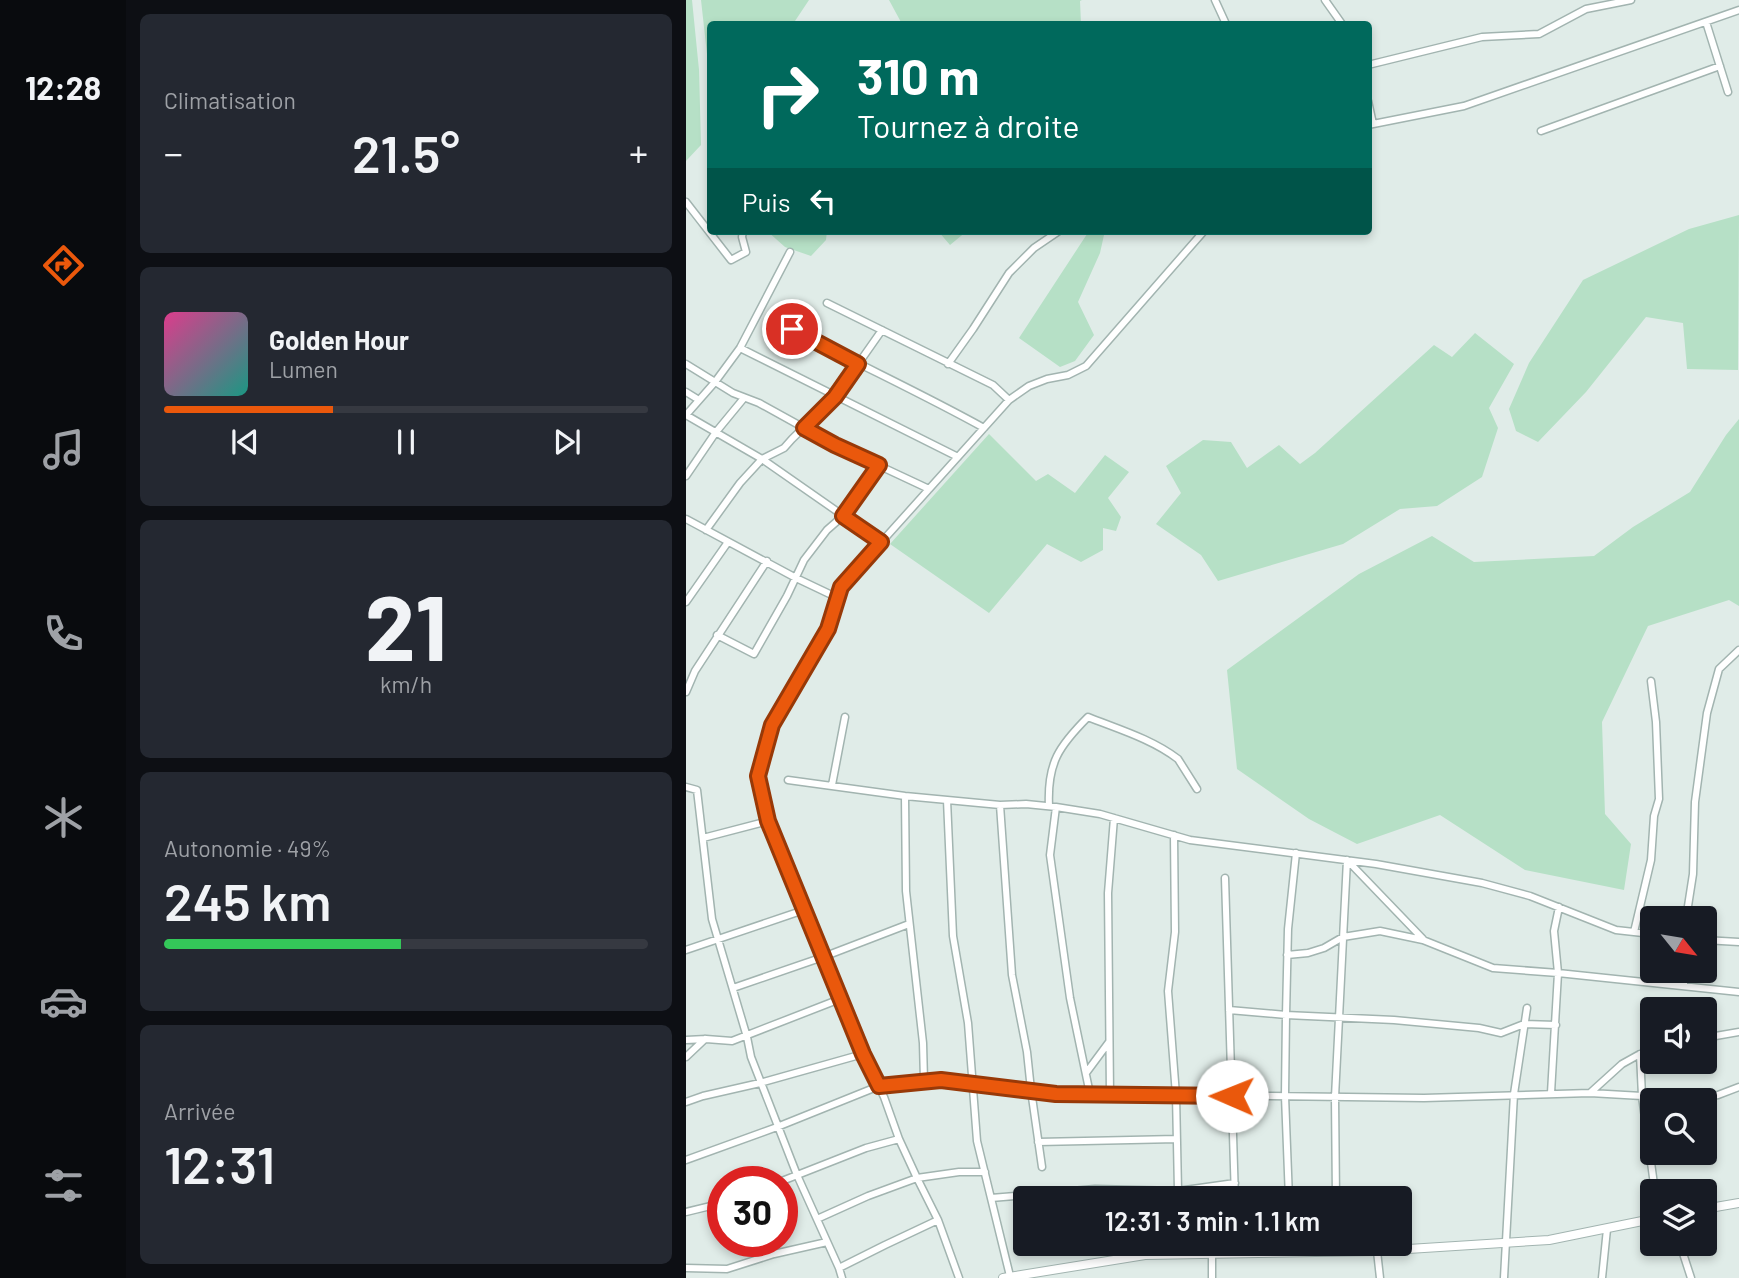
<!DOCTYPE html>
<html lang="fr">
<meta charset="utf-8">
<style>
:root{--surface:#171b24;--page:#242831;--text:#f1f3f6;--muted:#9ea1a6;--line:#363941;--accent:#ea580c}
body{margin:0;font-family:Barlow,sans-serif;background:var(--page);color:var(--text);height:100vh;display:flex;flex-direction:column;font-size:26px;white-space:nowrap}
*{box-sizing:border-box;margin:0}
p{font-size:23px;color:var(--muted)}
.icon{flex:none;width:38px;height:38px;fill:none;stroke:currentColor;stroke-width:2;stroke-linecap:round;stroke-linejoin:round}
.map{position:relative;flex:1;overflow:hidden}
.sheet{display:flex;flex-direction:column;gap:14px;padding:14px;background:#0d0f14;width:560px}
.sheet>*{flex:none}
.hud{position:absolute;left:21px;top:21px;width:665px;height:214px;border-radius:7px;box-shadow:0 4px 10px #0003;background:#00695c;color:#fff;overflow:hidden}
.needle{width:46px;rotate:120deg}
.buttons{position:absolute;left:954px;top:906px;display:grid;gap:14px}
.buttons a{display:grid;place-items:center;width:77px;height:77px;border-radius:7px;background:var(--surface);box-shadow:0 4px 10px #0003;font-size:35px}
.speed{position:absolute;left:21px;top:1166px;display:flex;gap:14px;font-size:35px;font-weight:700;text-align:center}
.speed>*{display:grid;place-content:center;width:91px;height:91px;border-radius:50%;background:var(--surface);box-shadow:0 4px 10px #0003;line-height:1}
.speed .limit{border:10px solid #d22;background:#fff;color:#111}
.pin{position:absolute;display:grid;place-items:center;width:60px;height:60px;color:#fff;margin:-30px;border:4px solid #fff;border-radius:50%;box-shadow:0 2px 7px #0007}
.me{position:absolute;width:77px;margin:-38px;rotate:271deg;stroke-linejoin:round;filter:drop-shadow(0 0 5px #0008)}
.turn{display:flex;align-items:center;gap:24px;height:147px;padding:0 35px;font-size:32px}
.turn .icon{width:91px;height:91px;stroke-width:2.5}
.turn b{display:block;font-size:49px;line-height:60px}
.then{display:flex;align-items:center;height:66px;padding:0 35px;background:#0003;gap:14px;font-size:26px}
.big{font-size:52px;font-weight:600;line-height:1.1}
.sheet .widget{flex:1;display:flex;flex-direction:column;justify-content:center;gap:10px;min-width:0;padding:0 24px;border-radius:10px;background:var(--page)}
.sheet .dial{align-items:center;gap:0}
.dial b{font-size:91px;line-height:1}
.song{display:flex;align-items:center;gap:21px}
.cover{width:84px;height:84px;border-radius:10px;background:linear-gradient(135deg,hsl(330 70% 55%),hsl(170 70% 35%))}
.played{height:7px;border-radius:4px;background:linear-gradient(90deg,var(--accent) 35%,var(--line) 35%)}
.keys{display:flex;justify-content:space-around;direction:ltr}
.heat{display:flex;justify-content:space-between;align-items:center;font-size:38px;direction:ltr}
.charge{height:10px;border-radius:5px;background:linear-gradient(90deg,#34c759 49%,var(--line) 0)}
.trip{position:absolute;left:327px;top:1186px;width:399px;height:70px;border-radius:7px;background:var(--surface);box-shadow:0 4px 10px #0003;font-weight:600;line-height:70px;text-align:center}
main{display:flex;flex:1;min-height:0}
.menu{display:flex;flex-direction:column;width:126px;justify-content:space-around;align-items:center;background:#090b0e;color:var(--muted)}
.menu .icon{width:49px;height:49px}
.menu .active{color:var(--accent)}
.menu b{font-size:32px;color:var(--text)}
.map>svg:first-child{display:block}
</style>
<main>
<nav class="menu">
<b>12:28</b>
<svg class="icon active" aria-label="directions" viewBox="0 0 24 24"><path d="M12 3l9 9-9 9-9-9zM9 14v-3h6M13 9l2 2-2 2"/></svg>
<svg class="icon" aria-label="music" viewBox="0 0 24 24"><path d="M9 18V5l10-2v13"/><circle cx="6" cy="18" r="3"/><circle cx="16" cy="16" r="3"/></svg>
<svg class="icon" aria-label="phone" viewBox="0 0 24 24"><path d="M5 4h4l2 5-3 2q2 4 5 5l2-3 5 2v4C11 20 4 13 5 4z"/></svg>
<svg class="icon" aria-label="climate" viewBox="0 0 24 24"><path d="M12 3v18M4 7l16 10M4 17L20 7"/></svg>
<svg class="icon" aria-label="car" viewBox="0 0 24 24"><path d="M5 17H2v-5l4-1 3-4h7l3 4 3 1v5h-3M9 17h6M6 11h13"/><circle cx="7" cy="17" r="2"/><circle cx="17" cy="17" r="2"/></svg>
<svg class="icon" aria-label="filters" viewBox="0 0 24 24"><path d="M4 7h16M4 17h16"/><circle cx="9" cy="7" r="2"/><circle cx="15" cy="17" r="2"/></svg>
</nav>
<section class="sheet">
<div class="widget"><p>Climatisation</p>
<div class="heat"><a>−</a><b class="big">21.5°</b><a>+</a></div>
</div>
<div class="widget">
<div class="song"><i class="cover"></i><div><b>Golden Hour</b><p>Lumen</p></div></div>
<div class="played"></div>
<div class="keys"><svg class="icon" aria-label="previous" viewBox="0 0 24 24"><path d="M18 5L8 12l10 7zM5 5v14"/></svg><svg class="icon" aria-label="pause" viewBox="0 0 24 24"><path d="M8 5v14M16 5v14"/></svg><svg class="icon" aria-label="next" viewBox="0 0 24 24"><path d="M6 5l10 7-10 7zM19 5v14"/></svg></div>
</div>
<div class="widget dial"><b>21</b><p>km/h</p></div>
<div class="widget"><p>Autonomie · 49%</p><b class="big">245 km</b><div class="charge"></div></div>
<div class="widget"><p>Arrivée</p><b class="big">12:31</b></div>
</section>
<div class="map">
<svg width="1053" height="1278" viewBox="0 0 1053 1278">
<rect width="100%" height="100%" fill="#e0ece8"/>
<path fill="#b6e0c6" d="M 0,0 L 6,0 L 13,70 L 15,145 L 0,161 Z
M 15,0 L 123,0 L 107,24 L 24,24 L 24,81 Z
M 203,0 L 396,0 L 394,1 L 395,24 L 216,24 Z
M 1053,215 L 1052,370 L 1001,369 L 997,323 L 960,317 L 900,392 L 852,442 L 830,431 L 823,409 L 843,363 L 897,280 L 1003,229 Z
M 81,231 L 141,231 L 140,240 L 125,256 L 99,247 Z
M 252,231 L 281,231 L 264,245 Z
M 403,231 L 412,231 L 418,235 L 414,253 L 392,302 L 408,335 L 389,361 L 374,367 L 333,338 Z
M 789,333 L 828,364 L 803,408 L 812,428 L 796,477 L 751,506 L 714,509 L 657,544 L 532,581 L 515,555 L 470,524 L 495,493 L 480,466 L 517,440 L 545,442 L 561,468 L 593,445 L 614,464 L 629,453 L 748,345 L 766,357 Z
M 1053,419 L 1053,606 L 1043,600 L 962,626 L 916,722 L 919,814 L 945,844 L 938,890 L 839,870 L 754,815 L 671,844 L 623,819 L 551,769 L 541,670 L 673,574 L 746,536 L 788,562 L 908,556 L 947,527 L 1004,492 L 1040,435 Z
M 303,434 L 350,481 L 362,474 L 389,493 L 419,455 L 443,472 L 422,498 L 435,517 L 430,531 L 417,528 L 417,550 L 395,562 L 361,544 L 303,613 L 204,544 Z"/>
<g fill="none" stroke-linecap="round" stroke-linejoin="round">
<g stroke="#a2b4b0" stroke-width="9">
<path id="minor" d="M 529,0 L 540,24
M 639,0 L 656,24
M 1020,22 L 1042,92
M 682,65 L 796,37 L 853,34 L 900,9 L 945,0
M 682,101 L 687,124
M 682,125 L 778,106 L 1053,10
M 855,131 L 1034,66
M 0,202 L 45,260 L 60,252 L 56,237 L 57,231
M 141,303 L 307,385 L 323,400
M 106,329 C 169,363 235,393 298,428
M 54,348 L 272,457
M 0,364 L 47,393 L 73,403 L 149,445 L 243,489
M 262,364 L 287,329 L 323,273 L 348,248 L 373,231
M 0,392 L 13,400
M 0,415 L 76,459 L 195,542
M 0,415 L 29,382 L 54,348 L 104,252
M 0,476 L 30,432 L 58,398
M 0,519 L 110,578 L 152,598
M 20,530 L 54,483 L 76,459 L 98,448 L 106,439 L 149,397 L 196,330
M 0,602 L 42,542
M 31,635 L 68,654 L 101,596 L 118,560 L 141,530 L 157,516 L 193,465
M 0,692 L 9,671 L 81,561
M 102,780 L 219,796 L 314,805 L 340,804 L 370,807 L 364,855 L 384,998 L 404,1094
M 146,785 L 159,717
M 0,787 L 11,790 L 26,919 L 61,1037 L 65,1057 L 111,1175 L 153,1268 L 156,1278
M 219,796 L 220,891 L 237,1043 L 238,1081
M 261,800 L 267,936 L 282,1023 L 291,1141 L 324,1276
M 314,805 L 326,975 L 341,1052 L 345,1090 L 356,1167
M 363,806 C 361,763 373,746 402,717 C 432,729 466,739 492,759 L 511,789
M 370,807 L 414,814 L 504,840 L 690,864 L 796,883 L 844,896 L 930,930 L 966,934
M 488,835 L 489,932 L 482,991 L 490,1095 L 492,1191
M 17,838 L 82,821
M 661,860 L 737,939
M 539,878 L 549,1199
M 1000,919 L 1007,874 L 1009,802 L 1021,713 L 1033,669 L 1053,650
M 948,932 L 965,860 L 968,816 L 973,799 L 970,722 L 965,681
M 1018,940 L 1053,942
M 0,950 L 118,910
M 601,955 L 622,953 L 638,948 L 657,937 L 694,931 L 737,940 L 807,968 L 872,973 L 1053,992
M 998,971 L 998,985
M 47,988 L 137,957 L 223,924
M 543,1010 L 600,1015 L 708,1020 L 793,1028 L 815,1033 L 838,1024 L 870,1025
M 1018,1038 L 1053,1032
M 0,1040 L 20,1039 L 46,1041 L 154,999
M 954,1054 L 956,1096 L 969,1192
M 0,1057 L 19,1039
M 400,1073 L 423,1042
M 865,1093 L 872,973 L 868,931 L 873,907
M 904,1093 L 956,1096 L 978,1101
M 424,1094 L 422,893 L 428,818
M 997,1101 L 1032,1095 L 1053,1087
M 0,1102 L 17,1096 L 74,1083 L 177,1054
M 352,1142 L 491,1139
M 0,1160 L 91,1127 L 193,1086 L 255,1080 L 370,1093 L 738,1098 L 904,1093 L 936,1064 L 954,1054 L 966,1051
M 96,1181 L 180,1148 L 213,1139
M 305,1198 L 409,1189 L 492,1191 L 549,1183
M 603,1199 L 599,1096 L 600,1015 L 602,929 L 610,853
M 650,1199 L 649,1097 L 661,860
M 0,1212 L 37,1203
M 131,1219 L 182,1196 L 231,1178 L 273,1172 L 299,1172
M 83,1241 L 88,1254
M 994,1244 L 1005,1278
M 691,1251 L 694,1278
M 526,1254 L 526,1278
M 0,1268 L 41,1269 L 88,1254 L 141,1242
M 153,1268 L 199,1245 L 252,1220
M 273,1278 L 252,1220 L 231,1178 L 213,1139 L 198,1097 L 177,1054 L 82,821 L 72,776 L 87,725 L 142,629 L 155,587 L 323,400 L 343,386 L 361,379 L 382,375 L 400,366 L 518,231
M 818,1278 L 828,1094 L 841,1008
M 916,1278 L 921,1229"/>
</g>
<g stroke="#a2b4b0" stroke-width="10">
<path id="tertiary" d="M 1018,1209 L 1053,1203
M 317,1278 L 459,1255 L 691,1251 L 863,1240 L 966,1219"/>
</g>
<use href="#minor" stroke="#fff" stroke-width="6"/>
<use href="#tertiary" stroke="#fff" stroke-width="8"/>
</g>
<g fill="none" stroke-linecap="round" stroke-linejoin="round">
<g stroke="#983908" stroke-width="18">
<path id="route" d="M 106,329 L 172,364 L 149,397 L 118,428 L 149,445 L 193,465 L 157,516 L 195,542 L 155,587 L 142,629 L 86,725 L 72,776 L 82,821 L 177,1054 L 193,1086 L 255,1080 L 370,1094 L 546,1096"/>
</g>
<use href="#route" stroke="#ea580c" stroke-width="12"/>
</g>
</svg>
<div class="buttons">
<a><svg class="needle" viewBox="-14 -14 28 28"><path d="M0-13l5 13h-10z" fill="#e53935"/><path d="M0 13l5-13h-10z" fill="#9ea1a6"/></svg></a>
<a><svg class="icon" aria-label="sound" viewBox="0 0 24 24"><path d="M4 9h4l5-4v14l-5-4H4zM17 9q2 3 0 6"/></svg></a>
<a><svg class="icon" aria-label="search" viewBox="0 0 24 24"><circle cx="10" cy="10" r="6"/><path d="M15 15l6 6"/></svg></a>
<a><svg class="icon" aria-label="layers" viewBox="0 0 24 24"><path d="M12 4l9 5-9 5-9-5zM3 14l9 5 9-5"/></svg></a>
</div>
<div class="speed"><div class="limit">30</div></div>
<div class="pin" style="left:106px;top:329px;background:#d93025"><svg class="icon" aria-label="arrive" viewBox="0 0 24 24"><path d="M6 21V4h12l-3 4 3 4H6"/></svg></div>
<svg class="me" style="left:546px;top:1096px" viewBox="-20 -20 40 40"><circle r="19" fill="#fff"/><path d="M0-13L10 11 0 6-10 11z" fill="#ea580c"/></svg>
<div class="trip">12:31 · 3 min · 1.1 km</div>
<div class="hud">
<div class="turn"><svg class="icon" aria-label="right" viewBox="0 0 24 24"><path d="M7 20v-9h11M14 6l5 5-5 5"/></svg><div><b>310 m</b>Tournez à droite</div></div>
<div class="then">Puis<svg class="icon" aria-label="left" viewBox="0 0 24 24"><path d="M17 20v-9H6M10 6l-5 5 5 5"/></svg></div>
</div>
</div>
</main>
